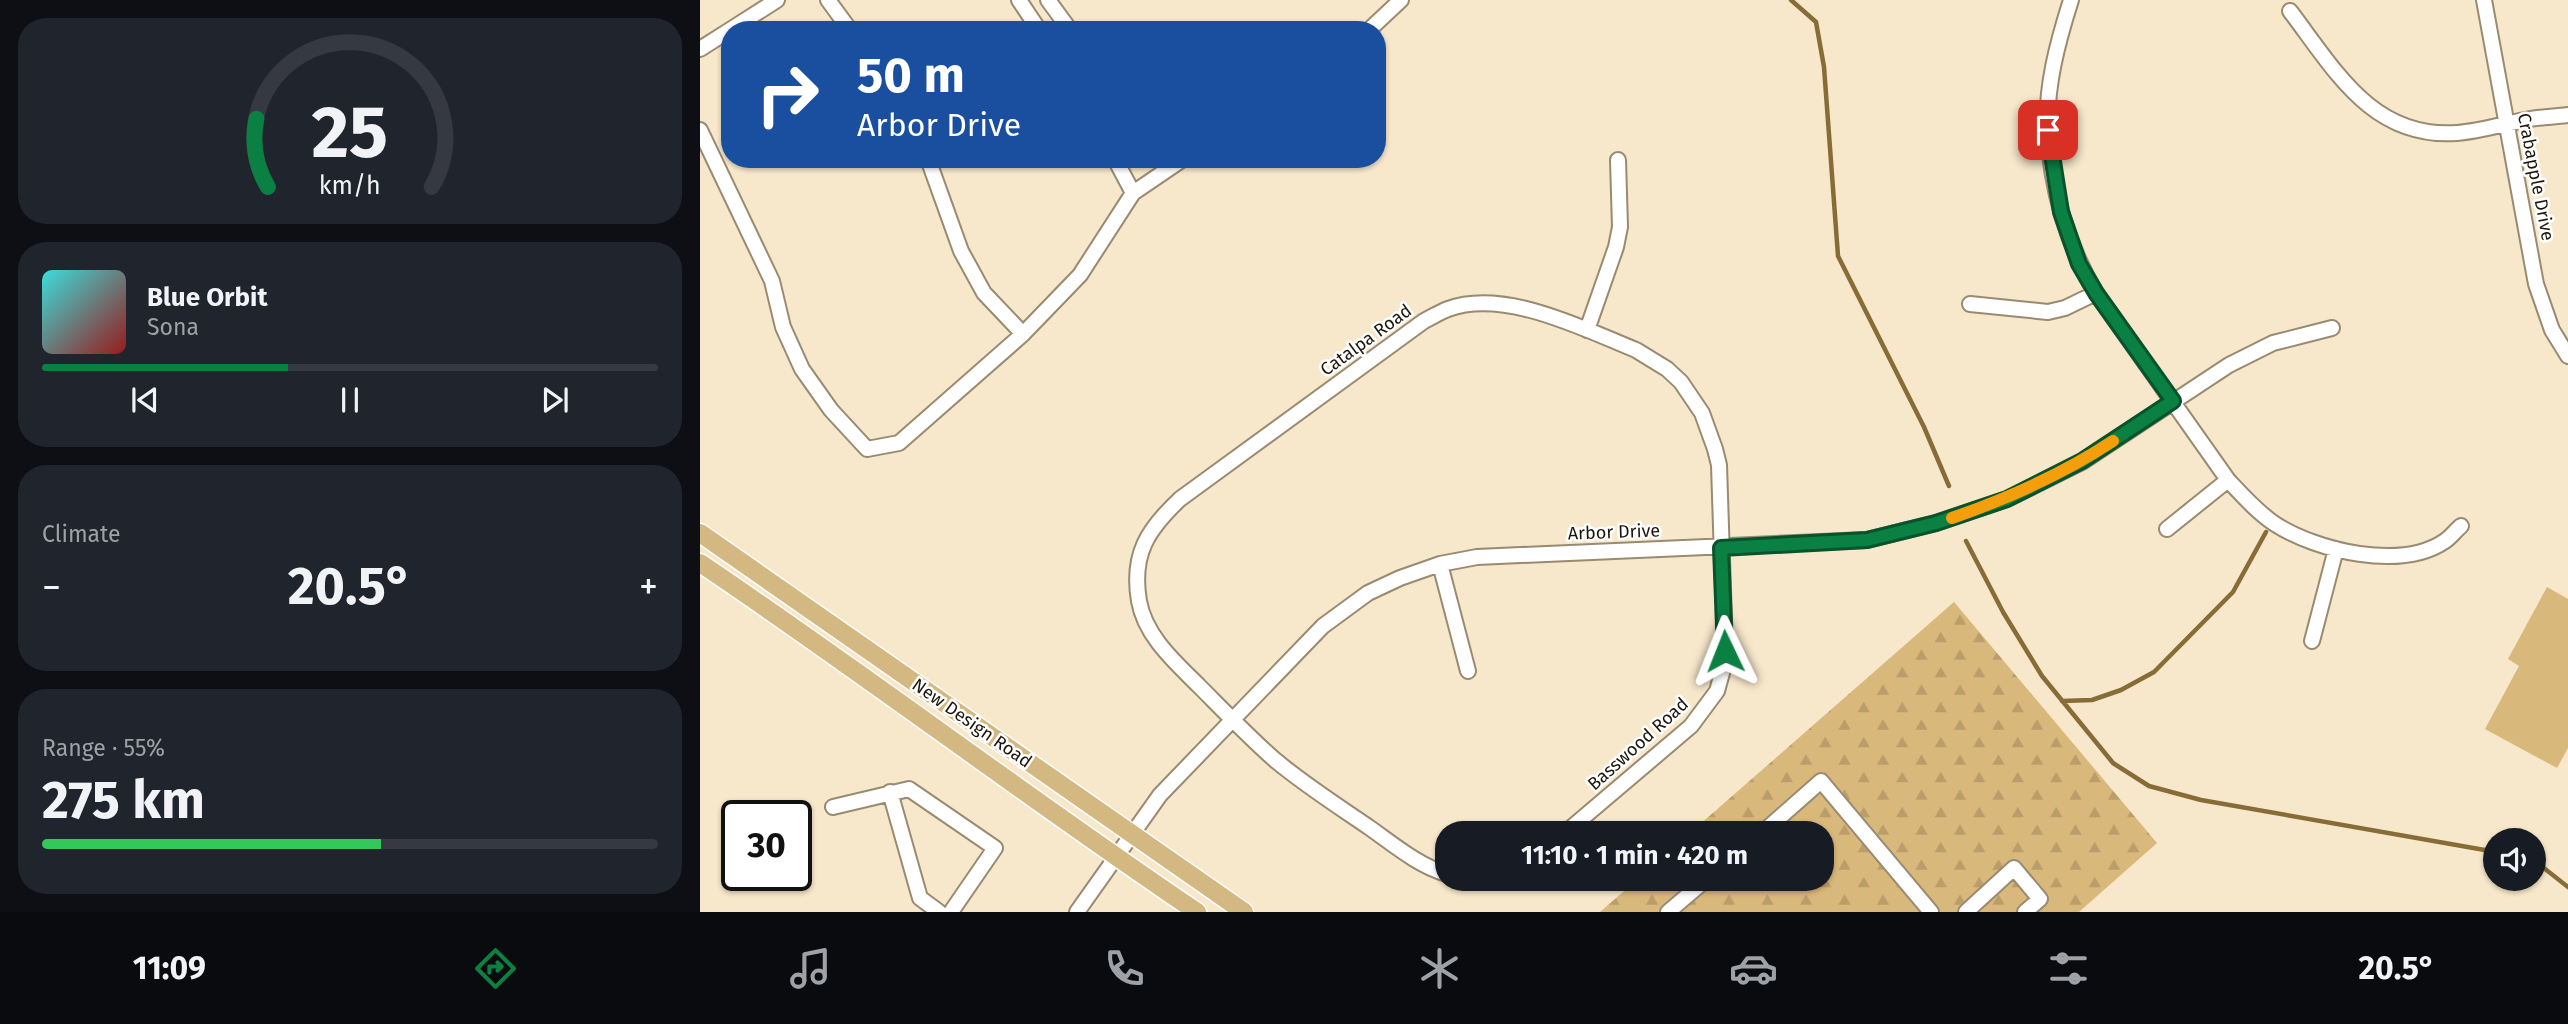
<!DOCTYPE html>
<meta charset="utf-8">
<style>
:root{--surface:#171b24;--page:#20242c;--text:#f1f3f6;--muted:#9ea1a6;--line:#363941;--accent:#0b8043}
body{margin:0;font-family:"Fira Sans",sans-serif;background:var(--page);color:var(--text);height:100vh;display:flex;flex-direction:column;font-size:26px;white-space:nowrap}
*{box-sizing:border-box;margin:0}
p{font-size:23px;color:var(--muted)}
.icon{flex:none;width:38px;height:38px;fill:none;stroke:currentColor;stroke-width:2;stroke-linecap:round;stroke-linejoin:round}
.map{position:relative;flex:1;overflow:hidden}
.details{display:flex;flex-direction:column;gap:18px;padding:18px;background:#0d0f14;width:700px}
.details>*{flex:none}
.hud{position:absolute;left:21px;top:21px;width:665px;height:147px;border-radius:28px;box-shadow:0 2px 5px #0004;background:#1a4fa0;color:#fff;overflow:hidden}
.tools{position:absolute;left:1783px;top:828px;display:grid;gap:14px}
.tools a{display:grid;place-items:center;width:63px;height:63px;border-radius:50%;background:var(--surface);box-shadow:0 2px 5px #0004;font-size:35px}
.speed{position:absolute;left:21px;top:800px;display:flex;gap:14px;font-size:35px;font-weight:700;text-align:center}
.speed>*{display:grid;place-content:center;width:91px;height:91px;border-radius:50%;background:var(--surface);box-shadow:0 2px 5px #0004;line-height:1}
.speed .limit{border:4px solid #111;border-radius:10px;background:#fff;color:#111}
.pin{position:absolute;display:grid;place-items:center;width:60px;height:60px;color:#fff;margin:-30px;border-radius:14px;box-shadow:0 4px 10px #0006}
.me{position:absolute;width:77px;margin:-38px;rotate:358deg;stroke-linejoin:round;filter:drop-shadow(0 0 5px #0008)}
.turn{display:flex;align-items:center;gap:24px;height:147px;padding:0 21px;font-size:32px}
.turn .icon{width:91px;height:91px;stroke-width:2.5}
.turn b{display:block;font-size:49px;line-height:60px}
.big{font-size:52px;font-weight:700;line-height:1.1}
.details .widget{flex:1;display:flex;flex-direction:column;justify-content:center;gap:10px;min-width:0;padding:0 24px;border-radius:28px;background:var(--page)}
.details .dial{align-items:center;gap:0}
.dial svg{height:182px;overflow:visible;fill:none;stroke:var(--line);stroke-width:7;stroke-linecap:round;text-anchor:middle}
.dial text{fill:var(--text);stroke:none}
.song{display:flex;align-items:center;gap:21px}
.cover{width:84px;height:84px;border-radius:10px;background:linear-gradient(135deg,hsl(180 70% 55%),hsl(0 70% 35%))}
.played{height:7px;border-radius:4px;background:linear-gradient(90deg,var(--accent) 40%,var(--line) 40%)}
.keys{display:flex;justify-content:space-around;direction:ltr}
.heat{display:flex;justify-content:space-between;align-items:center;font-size:38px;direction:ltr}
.charge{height:10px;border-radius:5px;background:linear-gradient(90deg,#34c759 55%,var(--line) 0)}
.trip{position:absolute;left:735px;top:821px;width:399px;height:70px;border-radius:28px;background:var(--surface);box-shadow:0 2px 5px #0004;font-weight:700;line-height:70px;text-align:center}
.dock{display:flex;height:112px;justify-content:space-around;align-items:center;background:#090b0e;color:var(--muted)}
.dock .icon{width:49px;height:49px}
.dock .on{color:var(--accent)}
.dock b{font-size:32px;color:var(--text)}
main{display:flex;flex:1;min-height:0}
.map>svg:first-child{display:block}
</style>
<main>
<section class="details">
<div class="widget dial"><svg viewBox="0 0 100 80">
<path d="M14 69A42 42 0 1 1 86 69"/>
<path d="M14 69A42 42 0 0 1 9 39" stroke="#0b8043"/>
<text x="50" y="56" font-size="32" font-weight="700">25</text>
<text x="50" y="72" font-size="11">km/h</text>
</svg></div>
<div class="widget">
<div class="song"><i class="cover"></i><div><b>Blue Orbit</b><p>Sona</p></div></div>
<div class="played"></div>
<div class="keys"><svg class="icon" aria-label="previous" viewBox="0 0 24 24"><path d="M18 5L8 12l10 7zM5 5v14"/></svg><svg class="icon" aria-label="pause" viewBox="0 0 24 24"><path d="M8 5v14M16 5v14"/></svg><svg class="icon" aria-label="next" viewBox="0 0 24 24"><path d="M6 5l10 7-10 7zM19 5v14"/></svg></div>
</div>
<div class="widget"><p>Climate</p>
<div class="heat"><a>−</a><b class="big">20.5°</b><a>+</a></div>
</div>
<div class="widget"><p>Range · 55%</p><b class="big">275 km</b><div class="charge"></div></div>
</section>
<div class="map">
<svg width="1868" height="912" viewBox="0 0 1868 912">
<defs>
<pattern id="forest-firs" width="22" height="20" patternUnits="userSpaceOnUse" patternTransform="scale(1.75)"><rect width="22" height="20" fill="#d9b87b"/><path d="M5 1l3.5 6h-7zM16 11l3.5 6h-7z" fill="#ba9d69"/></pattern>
</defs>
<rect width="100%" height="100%" fill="#f7e7cb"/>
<path fill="url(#forest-firs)" d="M 1254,602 L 1457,843 L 1379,912 L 900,912 L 938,879 L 1122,878 L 1122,833 L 990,833 Z"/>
<path fill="#d9b87b" d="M 1847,587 L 1868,599 L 1868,748 L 1857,768 L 1785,729 L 1819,666 L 1808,659 Z"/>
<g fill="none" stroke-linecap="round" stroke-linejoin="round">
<path stroke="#876c37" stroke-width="4.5" d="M 1091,0 L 1116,22 L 1124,67 L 1138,256 L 1224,427 L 1249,486
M 1266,541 L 1303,612 L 1342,676 L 1413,763 L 1449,786 L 1501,800 L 1796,852
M 1362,701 L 1392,700 L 1421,690 L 1454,672 L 1533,592 L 1566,532
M 1834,863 L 1840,865 L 1868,887"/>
<g stroke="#998b71" stroke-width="18">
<path id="minor" d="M 128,0 L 150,30
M 319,0 L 339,30
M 348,0 L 370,30
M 1371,0 C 1358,41 1345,88 1348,131 C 1351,188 1367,245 1396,293 L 1528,480 C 1542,495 1557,512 1575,524 C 1617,551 1701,571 1745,541 C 1751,537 1756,530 1761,526
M 1784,0 L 1836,284 L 1852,330 L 1868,356
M 1590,11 C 1635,70 1672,139 1757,133 C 1781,131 1803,124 1825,120 C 1839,117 1854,117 1868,115
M 30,30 L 77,0
M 669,30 L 701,0
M 0,49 L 30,30
M 0,130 L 72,281 L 83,327 L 102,369 L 131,410 L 167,449 L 199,443 L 323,334 L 380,275 L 433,193 L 483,159
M 228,159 L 261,251 L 284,293 L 323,334
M 415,159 L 433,193
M 1270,304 L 1348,312 L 1365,308 L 1396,293
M 887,330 L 916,247 L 920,227 L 918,160
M 1467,529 L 1528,480
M 740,564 L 768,671
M 1612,641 L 1636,549
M 190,792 L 220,898 L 239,912
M 133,807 L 209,789 L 295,848 L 251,912
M 1062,833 L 1121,781 L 1231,912
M 747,874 C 719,866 694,845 670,828 C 638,806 605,785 575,760 C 549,737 524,711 499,686 C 475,662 445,636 439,601 C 431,554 448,529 480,499 L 724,321 C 732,317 740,312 748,309 C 804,288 884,329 936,350 L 967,369 L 981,382 L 1002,413 L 1015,449 L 1019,465 L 1025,651 L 1022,673 L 1017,691 L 991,726 L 865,833
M 763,878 L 785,878
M 377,912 L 460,795 L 623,626 L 668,593 L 700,578 L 740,564 L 777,557 L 1167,540 L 1236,523 L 1307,499 L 1382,462 L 1529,365 L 1573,343 L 1632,328
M 968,912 L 1008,878
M 1266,912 L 1314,868 L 1340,899 L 1325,912"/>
</g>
<g stroke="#fff" stroke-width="21">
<path id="major" d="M 0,533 L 544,912
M 0,563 C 168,676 329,799 497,912"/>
</g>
<use href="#minor" stroke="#fff" stroke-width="14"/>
<use href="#major" stroke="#d3b881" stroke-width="18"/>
</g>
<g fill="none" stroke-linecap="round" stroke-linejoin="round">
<g stroke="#07532c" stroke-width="18">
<path id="route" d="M 1025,651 L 1021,548 L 1167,540 L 1236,523 L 1307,499 L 1382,461 L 1473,401 L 1396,293 L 1379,264 L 1361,212 L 1348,130"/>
</g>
<use href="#route" stroke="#0b8043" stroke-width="12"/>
<path stroke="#f59e0b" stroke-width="12" d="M 1252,518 C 1309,498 1363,474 1413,441"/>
</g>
<g text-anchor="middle" stroke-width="5" stroke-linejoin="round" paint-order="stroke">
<g font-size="18" fill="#1c170d" stroke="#fff">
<text transform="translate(1836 177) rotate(79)" y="6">Crabapple Drive</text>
<text transform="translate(666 340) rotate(-36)" y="6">Catalpa Road</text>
<text transform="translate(914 532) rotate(-2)" y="6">Arbor Drive</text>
<text transform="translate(272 723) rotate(35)" y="6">New Design Road</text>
<text transform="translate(938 744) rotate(-42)" y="6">Basswood Road</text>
</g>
</g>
</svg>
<div class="tools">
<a><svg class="icon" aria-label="sound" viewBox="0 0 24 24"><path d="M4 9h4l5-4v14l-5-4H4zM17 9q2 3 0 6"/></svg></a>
</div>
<div class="speed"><div class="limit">30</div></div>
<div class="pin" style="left:1348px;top:130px;background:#d93025"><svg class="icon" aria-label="arrive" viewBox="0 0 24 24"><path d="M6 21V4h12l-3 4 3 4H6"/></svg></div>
<svg class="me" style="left:1025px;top:651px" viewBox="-20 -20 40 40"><path d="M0-17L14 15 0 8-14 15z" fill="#0b8043" stroke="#fff" stroke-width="4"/></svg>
<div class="trip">11:10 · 1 min · 420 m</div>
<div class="hud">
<div class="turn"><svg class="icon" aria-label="right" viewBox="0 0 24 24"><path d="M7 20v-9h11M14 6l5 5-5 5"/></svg><div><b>50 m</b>Arbor Drive</div></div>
</div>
</div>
</main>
<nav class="dock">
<b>11:09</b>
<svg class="icon on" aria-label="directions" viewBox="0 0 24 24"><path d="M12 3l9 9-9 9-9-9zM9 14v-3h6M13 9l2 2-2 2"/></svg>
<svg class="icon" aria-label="music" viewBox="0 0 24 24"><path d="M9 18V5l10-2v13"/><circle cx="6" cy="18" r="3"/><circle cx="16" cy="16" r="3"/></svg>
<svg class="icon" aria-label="phone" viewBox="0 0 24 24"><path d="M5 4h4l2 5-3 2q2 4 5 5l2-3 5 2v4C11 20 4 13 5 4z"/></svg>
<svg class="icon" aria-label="climate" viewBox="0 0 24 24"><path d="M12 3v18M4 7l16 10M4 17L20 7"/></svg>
<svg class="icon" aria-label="car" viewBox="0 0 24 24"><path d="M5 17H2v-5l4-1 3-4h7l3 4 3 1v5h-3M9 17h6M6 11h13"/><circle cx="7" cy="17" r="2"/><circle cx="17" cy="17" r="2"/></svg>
<svg class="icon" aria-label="filters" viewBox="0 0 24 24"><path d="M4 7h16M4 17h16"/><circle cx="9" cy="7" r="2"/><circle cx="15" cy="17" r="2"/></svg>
<b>20.5°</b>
</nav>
